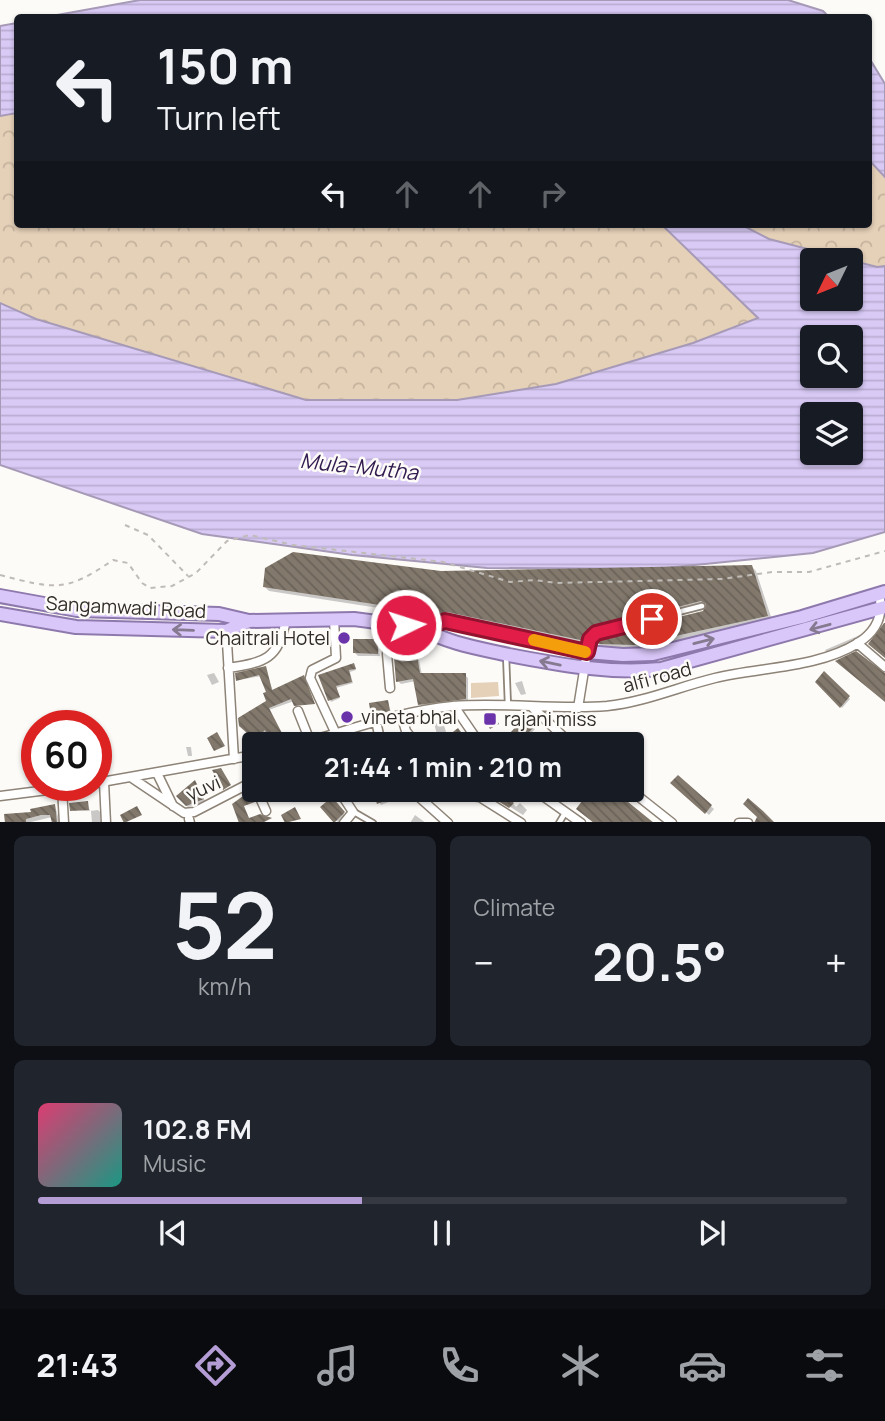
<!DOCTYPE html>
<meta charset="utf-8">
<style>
:root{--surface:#171b24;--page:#20242c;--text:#f1f3f6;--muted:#9ea1a6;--line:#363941;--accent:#b49dd4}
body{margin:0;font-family:Manrope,sans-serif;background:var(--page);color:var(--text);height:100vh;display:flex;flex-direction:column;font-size:26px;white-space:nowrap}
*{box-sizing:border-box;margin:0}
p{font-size:23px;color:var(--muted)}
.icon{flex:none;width:38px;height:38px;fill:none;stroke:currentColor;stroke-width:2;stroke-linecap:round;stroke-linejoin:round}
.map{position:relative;height:822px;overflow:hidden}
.panel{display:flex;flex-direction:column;gap:14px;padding:14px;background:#0d0f14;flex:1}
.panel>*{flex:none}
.top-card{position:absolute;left:14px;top:14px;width:858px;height:214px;border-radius:7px;box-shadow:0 2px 5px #0004;background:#171b24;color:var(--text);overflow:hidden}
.needle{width:46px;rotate:227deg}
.tools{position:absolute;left:800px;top:248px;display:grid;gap:14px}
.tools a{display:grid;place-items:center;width:63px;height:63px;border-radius:7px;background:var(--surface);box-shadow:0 2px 5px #0004;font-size:35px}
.speed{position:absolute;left:21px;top:710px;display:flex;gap:14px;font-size:35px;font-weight:700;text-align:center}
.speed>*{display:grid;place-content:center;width:91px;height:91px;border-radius:50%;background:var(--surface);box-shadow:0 2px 5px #0004;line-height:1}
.speed .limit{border:10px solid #d22;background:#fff;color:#111}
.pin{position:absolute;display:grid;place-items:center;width:60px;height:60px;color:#fff;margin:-30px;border:4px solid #fff;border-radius:50%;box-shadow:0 2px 7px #0007}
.me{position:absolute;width:77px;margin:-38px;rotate:86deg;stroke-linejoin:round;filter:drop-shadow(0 0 5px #0008)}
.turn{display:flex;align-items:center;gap:24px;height:147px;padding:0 28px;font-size:32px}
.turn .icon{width:91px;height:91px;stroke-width:2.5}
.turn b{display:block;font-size:49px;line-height:60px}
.lanes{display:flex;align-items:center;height:66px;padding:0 28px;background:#0003;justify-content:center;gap:35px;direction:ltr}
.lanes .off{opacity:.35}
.big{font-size:52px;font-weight:700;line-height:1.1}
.panel .tile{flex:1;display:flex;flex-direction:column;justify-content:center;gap:10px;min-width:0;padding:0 24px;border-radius:10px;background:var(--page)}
.panel .dial{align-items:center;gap:0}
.dial b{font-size:91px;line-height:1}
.song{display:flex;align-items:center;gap:21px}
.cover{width:84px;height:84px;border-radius:10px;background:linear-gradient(135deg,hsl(340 70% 55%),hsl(170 70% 35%))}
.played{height:7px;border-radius:4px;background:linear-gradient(90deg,var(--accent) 40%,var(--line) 40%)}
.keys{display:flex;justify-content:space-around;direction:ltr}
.heat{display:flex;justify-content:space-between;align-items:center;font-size:38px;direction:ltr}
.panel .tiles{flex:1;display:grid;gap:14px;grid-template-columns:1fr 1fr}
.tile:last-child{grid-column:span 2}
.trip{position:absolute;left:242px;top:732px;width:402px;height:70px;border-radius:7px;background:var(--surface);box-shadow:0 2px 5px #0004;font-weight:700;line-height:70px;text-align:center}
.dock{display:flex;height:112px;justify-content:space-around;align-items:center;background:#090b0e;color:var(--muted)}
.dock .icon{width:49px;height:49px}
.dock .active{color:var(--accent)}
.dock b{font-size:32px;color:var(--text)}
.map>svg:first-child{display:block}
</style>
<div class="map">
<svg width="885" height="823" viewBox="0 0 885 823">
<defs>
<pattern id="forest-crowns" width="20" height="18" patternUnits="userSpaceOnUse" patternTransform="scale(1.75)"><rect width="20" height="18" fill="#e5d0b8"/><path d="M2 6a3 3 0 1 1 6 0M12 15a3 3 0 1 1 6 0" fill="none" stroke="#c5b39e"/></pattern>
<pattern id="water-rules" width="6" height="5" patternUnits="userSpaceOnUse" patternTransform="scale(1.75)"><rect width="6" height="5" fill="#d8c9f5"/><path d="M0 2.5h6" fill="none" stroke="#baadd2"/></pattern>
<pattern id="building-back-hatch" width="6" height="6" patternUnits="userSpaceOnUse" patternTransform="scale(1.75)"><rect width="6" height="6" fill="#82786c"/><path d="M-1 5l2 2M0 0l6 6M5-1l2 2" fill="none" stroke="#6b6359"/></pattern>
</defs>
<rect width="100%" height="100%" fill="#fdfbf8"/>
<path fill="url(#forest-crowns)" d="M 17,113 L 18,224 L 661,224 L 759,318 L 693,343 L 556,384 L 457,400 L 306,400 L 36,319 L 0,303 L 0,116 Z
M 868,159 L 885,177 L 885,266 L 877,267 L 768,239 L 740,224 L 868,224 Z"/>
<path fill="#e5d0b8" d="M 498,682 L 499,696 L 471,698 L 471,683 Z"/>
<path fill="url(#water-rules)" stroke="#a69ab7" stroke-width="2" fill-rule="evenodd" d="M 140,0 L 788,0 L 823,11 L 829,17 L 46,17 Z
M 17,23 L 17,113 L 0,116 L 0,26 Z
M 868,56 L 885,84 L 885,177 L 868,159 Z
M 661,224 L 740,224 L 769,239 L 877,267 L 885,266 L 885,532 L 813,553 L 656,569 L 487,568 L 352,555 L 202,534 L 0,465 L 0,303 L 36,319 L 306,400 L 457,400 L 556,384 L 693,343 L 758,318 ZM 812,261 L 850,261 L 850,299 L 812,299 ZM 812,338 L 850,338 L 850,376 L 812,376 ZM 812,415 L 850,415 L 850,453 L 812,453 Z"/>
<path fill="#0003" d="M 752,567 L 756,571 L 772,620 L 639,649 L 606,648 L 596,643 L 704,612 L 708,604 L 599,632 L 589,645 L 452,616 L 443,618 L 269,591 L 264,586 L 441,572 Z
M 860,635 L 863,638 L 827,653 L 825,650 Z
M 377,641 L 380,656 L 358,656 L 355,653 Z
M 403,653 L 406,659 L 416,657 L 419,660 L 422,675 L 465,675 L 468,678 L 468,701 L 423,707 L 416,681 L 401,684 L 398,681 Z
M 355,666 L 356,670 L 350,672 L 353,683 L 336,688 L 340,698 L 331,702 L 320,676 Z
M 265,668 L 273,691 L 304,677 L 294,701 L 269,710 L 284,739 L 281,740 L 282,744 L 274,744 L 268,731 L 258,741 L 240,725 L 268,702 L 268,693 L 262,676 L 238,680 Z
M 214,673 L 219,682 L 212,685 L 207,675 Z
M 824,674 L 850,699 L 842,708 L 818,682 Z
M 522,681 L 526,694 L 521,695 L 515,683 Z
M 388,702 L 391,712 L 373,714 Z
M 526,719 L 535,729 L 523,742 L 513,732 Z
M 443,722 L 446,732 L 437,734 L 434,724 Z
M 370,732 L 373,735 L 375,744 L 372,744 L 366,733 Z
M 186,747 L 191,747 L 192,756 L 188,756 Z
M 678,777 L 714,809 L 709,815 L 672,783 Z
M 196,783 L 205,801 L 188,807 L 178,797 Z
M 265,789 L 275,789 L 275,791 L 268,794 Z
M 301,789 L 314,789 L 307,796 Z
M 358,789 L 386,789 L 391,801 L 381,805 L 375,794 L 368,800 Z
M 422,789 L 438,789 L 427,794 Z
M 496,789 L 501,789 L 516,807 L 520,803 L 527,810 L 523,815 L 490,794 Z
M 332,799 L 346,816 L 339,823 L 323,807 Z
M 87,803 L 90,811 L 98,810 L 100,812 L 101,823 L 92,823 L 91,811 L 72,810 Z
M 55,806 L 60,823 L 53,823 L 52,817 L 27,823 L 6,823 Z
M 415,815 L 426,823 L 410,823 Z"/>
<path fill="url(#building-back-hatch)" d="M 293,552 L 441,571 L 752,565 L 768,616 L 634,645 L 600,644 L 594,643 L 598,637 L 703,611 L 706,604 L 701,601 L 595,628 L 585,641 L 447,612 L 438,614 L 263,587 L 265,568 Z
M 884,623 L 885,623 L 885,658 L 868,644 Z
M 353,639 L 378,639 L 378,654 L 353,653 Z
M 403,651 L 404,657 L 417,655 L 420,673 L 466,673 L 466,699 L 418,705 L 413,679 L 396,682 L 394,657 L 396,652 Z
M 856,651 L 885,673 L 885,702 L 835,661 Z
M 354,663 L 356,669 L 349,670 L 352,682 L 336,686 L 340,697 L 328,701 L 318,675 Z
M 266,666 L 272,690 L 304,675 L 315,704 L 294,706 L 291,699 L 269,708 L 284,737 L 280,738 L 281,744 L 269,744 L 265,730 L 255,740 L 239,726 L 238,718 L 266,701 L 263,693 L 266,692 L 259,675 L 236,681 L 235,673 Z
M 824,671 L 850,696 L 840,708 L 815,682 Z
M 388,700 L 390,711 L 371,715 L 369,703 Z
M 492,711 L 499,724 L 490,729 L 482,715 Z
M 525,716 L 535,726 L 520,741 L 511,732 Z
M 458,728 L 470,744 L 456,744 L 449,735 Z
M 217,732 L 225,746 L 214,751 L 207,738 Z
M 221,768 L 231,785 L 223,790 L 212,770 Z
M 678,775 L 712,805 L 705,814 L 670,783 Z
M 195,780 L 204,799 L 186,806 L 176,796 Z
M 356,789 L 387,789 L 390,799 L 377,804 L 373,793 L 365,800 Z
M 493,789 L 499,789 L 514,803 L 509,808 L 487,794 Z
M 591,789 L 612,789 L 654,823 L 594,823 L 576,809 Z
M 250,791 L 255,802 L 244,806 L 249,818 L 260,814 L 272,818 L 262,823 L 239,823 L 232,804 Z
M 332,797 L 345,812 L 334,823 L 320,807 Z
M 748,798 L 763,811 L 775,823 L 754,823 L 757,817 L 743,804 Z
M 88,801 L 89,810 L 70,811 L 69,803 Z
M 55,804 L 57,823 L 52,823 L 50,815 L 41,815 L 26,819 L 26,823 L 5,823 L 4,814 L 31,812 L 30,809 Z
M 137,806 L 142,815 L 124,823 L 120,815 Z
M 295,807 L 301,819 L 285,823 L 281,815 Z"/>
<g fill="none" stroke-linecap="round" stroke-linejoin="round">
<g stroke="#8d8377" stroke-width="8">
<path id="service" d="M 587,652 L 590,639 L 596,633 L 702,606
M 506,655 L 508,706
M 354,812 L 373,823
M 559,823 L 565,813"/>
</g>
<g stroke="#8d8377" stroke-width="11">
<path id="minor" d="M 334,619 L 336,658 L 312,670 L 310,678 L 336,734
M 390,623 L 387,654 L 390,688
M 227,642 L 234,759
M 857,643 L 885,667
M 228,668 C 265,662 278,660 286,620
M 454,706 L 480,744
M 532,707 L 571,744
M 578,708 L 587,652
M 298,711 L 310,741
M 401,714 L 406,731 L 416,744
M 376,721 L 381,744
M 299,744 C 351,730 400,711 453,706 C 505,702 556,710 607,706 C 645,702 678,687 715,678 C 760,667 818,668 858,643 C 877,631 884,615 879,594
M 246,756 L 254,774
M 157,773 L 173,806
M 132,778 L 184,813 L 194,812 L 252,782
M 104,782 L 106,823
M 96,783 L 254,755
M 62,788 L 64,823
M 256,789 L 266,811
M 338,789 L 353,812 L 344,823
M 410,789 L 448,823
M 460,789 L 470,796 L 480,797 L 521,823
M 533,789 L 581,823
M 629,789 L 672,823
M 0,796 L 79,786
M 189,819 L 190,823
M 739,823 L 748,823"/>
</g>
<g stroke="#8e79ad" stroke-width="16">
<path id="primary" d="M 0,596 L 77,610 L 219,614 L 249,621 L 354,619 L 422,628 L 445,621 L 587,652 L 623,655 L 653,654 L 802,617 L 885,592
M 0,614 L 76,627 L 226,631 L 249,621
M 422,628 C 449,644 478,648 509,655 C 561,665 608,674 661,669 L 885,607"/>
</g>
<path stroke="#bfbcb8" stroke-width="2" stroke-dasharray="5 5" stroke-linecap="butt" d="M 125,525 L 148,535 L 188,576
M 0,575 C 55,589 65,593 113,560 L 128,563 L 142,583 L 150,588 L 172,586 L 196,573 L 227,541 L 250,535 L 293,545 L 443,562 L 510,582 L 535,580 L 556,583 L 722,579 L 772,572 L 809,572 L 885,551"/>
<use href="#service" stroke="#fff" stroke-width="4.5"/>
<use href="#minor" stroke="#fff" stroke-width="8"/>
<use href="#primary" stroke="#dac7f9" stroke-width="12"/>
</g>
<defs><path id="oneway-shaft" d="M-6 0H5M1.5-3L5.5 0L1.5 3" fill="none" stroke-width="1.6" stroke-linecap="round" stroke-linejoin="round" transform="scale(1.75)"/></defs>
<g stroke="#857a90">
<use href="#oneway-shaft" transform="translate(820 627) rotate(165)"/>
<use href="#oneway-shaft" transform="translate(183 630) rotate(-178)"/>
<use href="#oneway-shaft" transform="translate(704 641) rotate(-14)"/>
<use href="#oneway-shaft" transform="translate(550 663) rotate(-168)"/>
</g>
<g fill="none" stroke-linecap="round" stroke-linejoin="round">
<g stroke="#92132f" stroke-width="18">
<path id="route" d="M 406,625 L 422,628 L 445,621 L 587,652 L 590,639 L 596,633 L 652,619"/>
</g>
<use href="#route" stroke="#e11d48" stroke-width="12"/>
<path stroke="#f59e0b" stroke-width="12" d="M 534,640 L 585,652"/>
</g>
<g fill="#6a33aa" stroke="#fdfbf8" stroke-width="2.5">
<circle cx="344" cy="638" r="7"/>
<circle cx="347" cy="717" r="7"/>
<rect x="483" y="712" width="14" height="14" rx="3.5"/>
</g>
<g text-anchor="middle" stroke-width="5" stroke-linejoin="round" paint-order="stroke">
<g font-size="19" fill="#302c27" stroke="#fdfbf8">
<text transform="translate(126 607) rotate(3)" y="7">Sangamwadi Road</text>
<text transform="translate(657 677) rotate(-15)" y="7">alfi road</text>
<text transform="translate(203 788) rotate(-24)" y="7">yuvi</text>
</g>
<g font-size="19" fill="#302c27" stroke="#fdfbf8" text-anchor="start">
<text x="330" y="645" text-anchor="end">Chaitrali Hotel</text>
<text x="361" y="724">vineta bhal</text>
<text x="504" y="726">rajani miss</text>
</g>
<g font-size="21" font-style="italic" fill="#321b4f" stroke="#fdfbf8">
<text transform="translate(359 467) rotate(6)" y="7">Mula-Mutha</text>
</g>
</g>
</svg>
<div class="tools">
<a><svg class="needle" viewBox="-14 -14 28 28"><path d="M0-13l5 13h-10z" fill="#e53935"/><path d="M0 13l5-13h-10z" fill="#9ea1a6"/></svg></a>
<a><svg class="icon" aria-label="search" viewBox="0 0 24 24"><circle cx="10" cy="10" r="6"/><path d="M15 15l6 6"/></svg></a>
<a><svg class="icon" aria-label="layers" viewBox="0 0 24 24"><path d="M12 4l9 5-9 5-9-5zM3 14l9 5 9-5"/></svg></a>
</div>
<div class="speed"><div class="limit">60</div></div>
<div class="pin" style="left:652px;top:619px;background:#d93025"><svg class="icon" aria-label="arrive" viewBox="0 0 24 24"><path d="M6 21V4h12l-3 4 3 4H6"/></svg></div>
<svg class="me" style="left:406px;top:625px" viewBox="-20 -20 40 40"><circle r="17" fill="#e11d48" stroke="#fff" stroke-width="3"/><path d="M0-11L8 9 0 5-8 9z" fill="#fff"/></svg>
<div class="trip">21:44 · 1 min · 210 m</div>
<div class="top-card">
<div class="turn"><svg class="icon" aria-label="left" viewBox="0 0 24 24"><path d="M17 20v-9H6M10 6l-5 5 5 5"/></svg><div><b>150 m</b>Turn left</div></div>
<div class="lanes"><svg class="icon" aria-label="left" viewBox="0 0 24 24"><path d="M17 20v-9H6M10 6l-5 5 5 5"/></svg><svg class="icon off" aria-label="ahead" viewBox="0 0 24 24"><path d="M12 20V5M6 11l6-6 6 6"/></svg><svg class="icon off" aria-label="ahead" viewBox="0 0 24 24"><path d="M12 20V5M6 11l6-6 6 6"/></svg><svg class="icon off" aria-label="right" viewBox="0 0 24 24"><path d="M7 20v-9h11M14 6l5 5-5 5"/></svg></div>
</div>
</div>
<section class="panel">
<div class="tiles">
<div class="tile dial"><b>52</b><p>km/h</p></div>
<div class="tile"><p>Climate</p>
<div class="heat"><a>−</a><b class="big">20.5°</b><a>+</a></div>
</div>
<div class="tile">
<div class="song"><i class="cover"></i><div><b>102.8 FM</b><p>Music</p></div></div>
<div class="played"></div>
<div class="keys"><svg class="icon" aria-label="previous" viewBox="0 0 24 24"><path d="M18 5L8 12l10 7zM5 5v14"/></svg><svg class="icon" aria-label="pause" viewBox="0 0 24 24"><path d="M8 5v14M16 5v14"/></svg><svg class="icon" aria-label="next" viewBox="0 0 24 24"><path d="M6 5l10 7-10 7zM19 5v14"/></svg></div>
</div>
</div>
</section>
<nav class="dock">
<b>21:43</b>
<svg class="icon active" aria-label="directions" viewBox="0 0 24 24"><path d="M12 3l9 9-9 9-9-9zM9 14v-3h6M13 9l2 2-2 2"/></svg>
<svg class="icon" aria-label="music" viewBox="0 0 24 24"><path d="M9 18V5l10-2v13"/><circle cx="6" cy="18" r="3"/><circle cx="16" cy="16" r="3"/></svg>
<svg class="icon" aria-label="phone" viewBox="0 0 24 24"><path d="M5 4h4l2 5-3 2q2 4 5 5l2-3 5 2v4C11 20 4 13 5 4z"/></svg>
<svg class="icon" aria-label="climate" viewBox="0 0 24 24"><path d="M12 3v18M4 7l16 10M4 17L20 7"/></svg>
<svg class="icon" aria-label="car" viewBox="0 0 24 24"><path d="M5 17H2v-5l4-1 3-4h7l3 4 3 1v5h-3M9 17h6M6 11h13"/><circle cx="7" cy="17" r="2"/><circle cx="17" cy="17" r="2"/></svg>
<svg class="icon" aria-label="filters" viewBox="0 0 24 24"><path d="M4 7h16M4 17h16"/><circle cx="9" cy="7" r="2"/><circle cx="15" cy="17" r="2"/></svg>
</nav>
